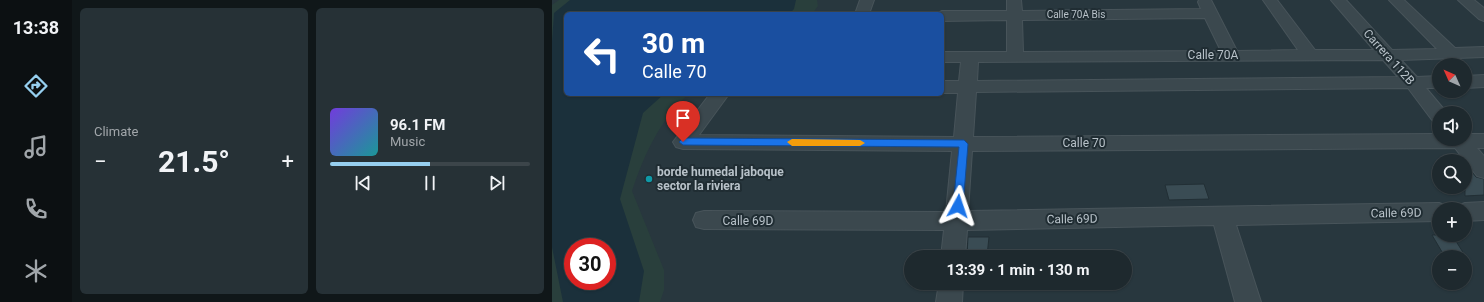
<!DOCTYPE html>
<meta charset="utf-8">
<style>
:root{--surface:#1e292e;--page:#263136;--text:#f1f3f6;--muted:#a1a6aa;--line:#3c454a;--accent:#96cfef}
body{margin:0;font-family:Roboto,sans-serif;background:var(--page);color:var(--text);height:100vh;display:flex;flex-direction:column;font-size:15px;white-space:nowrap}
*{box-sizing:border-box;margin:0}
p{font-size:13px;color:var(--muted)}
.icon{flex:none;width:22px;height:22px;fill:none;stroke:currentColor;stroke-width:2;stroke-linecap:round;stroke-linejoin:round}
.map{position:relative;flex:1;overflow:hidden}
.sheet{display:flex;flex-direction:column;gap:8px;padding:8px;background:#101719;width:480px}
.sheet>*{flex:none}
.top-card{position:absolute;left:12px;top:12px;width:380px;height:84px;border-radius:6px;box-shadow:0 1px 3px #0004,0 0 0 1px var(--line);background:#1a4fa0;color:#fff;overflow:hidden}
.needle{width:26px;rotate:315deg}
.fabs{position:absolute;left:880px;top:58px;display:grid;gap:8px}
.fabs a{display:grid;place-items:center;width:40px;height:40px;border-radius:50%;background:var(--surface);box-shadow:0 1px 3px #0004,0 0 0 1px var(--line);font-size:20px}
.speed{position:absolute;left:12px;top:238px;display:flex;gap:8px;font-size:20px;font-weight:700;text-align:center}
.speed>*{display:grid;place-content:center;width:52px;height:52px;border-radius:50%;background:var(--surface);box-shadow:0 1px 3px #0004,0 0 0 1px var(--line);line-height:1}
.speed .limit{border:6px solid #d22;background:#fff;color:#111}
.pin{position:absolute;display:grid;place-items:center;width:34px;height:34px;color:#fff;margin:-41px -17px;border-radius:50% 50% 50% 0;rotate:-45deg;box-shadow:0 0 4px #0007}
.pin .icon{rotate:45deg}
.me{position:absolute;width:44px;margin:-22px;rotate:5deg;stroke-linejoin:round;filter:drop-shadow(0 0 3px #0008)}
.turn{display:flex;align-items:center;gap:14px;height:84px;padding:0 12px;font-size:18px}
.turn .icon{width:52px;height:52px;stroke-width:2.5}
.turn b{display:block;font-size:28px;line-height:34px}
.big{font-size:30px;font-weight:700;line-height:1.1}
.sheet .tile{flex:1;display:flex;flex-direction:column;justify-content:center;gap:6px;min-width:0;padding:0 14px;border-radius:6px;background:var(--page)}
.song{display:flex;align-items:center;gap:12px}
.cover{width:48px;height:48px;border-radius:6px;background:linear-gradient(135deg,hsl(260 70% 55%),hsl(180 70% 35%))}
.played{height:4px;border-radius:2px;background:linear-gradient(90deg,var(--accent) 50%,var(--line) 50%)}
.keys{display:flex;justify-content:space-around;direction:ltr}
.heat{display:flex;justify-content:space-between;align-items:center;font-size:22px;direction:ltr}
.sheet .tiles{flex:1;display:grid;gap:8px;grid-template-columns:repeat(2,1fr)}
.trip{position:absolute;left:352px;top:250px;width:228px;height:40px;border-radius:20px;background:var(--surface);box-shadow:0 1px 3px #0004,0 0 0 1px var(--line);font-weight:700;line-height:40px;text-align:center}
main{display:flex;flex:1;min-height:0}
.tab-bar{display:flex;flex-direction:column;width:72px;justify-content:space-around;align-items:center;background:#0c1012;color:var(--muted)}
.tab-bar .icon{width:28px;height:28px}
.tab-bar .selected{color:var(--accent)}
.tab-bar b{font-size:18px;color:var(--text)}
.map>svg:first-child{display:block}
</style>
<main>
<nav class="tab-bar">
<b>13:38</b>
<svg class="icon selected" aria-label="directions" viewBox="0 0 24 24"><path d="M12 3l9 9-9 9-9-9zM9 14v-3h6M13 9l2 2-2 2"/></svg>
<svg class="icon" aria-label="music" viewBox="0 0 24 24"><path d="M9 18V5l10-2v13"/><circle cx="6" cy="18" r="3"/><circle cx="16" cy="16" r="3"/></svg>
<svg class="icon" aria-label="phone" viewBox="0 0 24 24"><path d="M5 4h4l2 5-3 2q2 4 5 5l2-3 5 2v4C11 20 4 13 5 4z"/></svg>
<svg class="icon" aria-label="climate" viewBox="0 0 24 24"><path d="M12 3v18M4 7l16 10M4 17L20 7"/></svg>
</nav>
<section class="sheet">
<div class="tiles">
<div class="tile"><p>Climate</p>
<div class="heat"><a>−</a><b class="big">21.5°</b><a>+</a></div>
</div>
<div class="tile">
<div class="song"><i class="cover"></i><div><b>96.1 FM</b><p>Music</p></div></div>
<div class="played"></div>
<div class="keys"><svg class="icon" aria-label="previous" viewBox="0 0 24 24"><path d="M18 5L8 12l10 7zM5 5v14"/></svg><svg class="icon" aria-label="pause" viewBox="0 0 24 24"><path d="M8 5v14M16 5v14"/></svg><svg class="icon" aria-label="next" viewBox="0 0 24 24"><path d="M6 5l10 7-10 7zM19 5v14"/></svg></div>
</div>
</div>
</section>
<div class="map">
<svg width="932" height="302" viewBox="0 0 932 302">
<rect width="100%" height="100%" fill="#28373e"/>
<path fill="#293f3c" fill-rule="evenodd" d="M 7,0 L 265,0 L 266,6 L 260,14 L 14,14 L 14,94 L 137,94 C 108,119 92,155 80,191 L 112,270 L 112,290 L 108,302 L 0,302 L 0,5 ZM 21,247 L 55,247 L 55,281 L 21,281 Z"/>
<path fill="#1b303b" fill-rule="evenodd" d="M 18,0 L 244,0 L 242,9 L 237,14 L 14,14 L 14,94 L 112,94 L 91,113 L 68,199 L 92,271 L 87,302 L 11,302 L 0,247 L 0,42 L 2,13 ZM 21,247 L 55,247 L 55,281 L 21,281 Z"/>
<path fill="#3a4c54" stroke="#222f35" d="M 913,163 L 924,177 L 932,179 L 932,195 L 913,196 Z
M 652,184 L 657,199 L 617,200 L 613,185 Z
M 880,235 L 900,235 L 914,257 L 893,257 Z
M 416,237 L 437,237 L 435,256 L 415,256 Z"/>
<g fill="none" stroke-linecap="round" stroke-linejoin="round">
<g stroke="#48545a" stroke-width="2">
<path id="minor" d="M 308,0 L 322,0 L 317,14 L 303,14 Z
M 455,0 L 469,0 L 470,11 L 649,9 L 646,2 L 647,0 L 659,0 L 685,51 L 746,50 L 711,0 L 725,0 L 763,50 L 822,50 L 779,0 L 794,0 L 840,50 L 885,49 L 837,0 L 852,0 L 903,48 L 932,47 L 932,57 L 849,60 L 865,77 L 887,76 L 887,88 L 874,88 L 895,113 L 887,113 L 887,121 L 880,120 L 856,88 L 424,92 L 421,137 L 887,134 L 887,139 L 913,139 L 913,134 L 932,134 L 932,148 L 925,148 L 932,156 L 932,178 L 925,176 L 903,148 L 420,151 L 416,211 L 887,203 L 895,206 L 897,209 L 887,209 L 887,221 L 684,225 L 709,302 L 683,302 L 662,225 L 415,230 L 413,257 L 389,257 L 392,230 L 152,229 L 144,227 L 141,220 L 144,213 L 152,211 L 394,212 L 400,151 L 131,149 L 124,147 L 121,142 L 158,94 L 177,94 L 147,135 L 402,137 L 406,93 L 390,93 L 390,81 L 407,81 L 409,62 L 390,62 L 390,52 L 455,52 L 455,20 L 390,21 L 390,14 L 384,14 L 390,11 L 455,11 ZM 653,18 L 669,51 L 471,52 L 470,20 ZM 831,60 L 846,77 L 425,81 L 426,62 Z
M 906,0 L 922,0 L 932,8 L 932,21 L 927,19 Z
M 932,75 L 932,87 L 913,88 L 913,76 Z
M 932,202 L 932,220 L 913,221 L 913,209 L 903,209 L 905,206 L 913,203 Z
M 387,283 L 411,283 L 410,302 L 384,302 Z"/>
</g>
<use href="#minor" fill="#3b484e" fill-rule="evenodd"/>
</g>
<path fill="#1a73e8" stroke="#114b97" d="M 131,138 L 412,140 L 416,144 L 411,206 L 409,209 L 402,209 L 401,206 L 407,147 L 131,145 L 127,142 Z"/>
<path fill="#f59e0b" d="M 240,139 L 308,140 L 313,143 L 308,146 L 240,146 L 235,142 Z"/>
<circle fill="#0f9aa8" stroke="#202d33" stroke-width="1.5" cx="97" cy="179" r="4"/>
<g text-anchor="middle" stroke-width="4" stroke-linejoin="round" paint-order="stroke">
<g font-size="10" fill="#b8c2c9" stroke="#202d33">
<text x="524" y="18">Calle 70A Bis</text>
</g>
<g font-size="12" fill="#b8c2c9" stroke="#202d33">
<text x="661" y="59">Calle 70A</text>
<text transform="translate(837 57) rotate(48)" y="4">Carrera 112B</text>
<text x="532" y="147">Calle 70</text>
<text transform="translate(844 213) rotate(-1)" y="4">Calle 69D</text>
<text transform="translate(520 219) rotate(-1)" y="4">Calle 69D</text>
<text x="196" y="225">Calle 69D</text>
</g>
<g font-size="12" font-weight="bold" fill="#b8c2c9" stroke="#202d33" text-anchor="start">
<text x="105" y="176">borde humedal jaboque<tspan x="105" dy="14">sector la riviera</tspan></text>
</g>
</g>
</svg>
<div class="fabs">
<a><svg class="needle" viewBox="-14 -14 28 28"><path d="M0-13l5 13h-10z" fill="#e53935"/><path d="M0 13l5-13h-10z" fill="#a1a6aa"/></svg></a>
<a><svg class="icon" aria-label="sound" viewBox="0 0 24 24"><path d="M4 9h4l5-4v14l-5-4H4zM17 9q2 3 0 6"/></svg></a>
<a><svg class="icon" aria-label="search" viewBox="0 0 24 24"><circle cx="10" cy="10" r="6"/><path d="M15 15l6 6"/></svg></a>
<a>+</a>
<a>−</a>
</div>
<div class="speed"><div class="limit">30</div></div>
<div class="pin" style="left:131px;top:142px;background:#d93025"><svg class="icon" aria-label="arrive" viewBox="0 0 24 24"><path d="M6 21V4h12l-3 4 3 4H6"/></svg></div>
<svg class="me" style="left:406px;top:206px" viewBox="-20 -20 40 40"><path d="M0-17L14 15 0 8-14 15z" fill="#1a73e8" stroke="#fff" stroke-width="4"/></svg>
<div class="trip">13:39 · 1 min · 130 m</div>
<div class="top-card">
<div class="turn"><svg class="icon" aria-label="left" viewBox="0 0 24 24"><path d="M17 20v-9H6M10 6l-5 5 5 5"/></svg><div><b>30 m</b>Calle 70</div></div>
</div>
</div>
</main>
